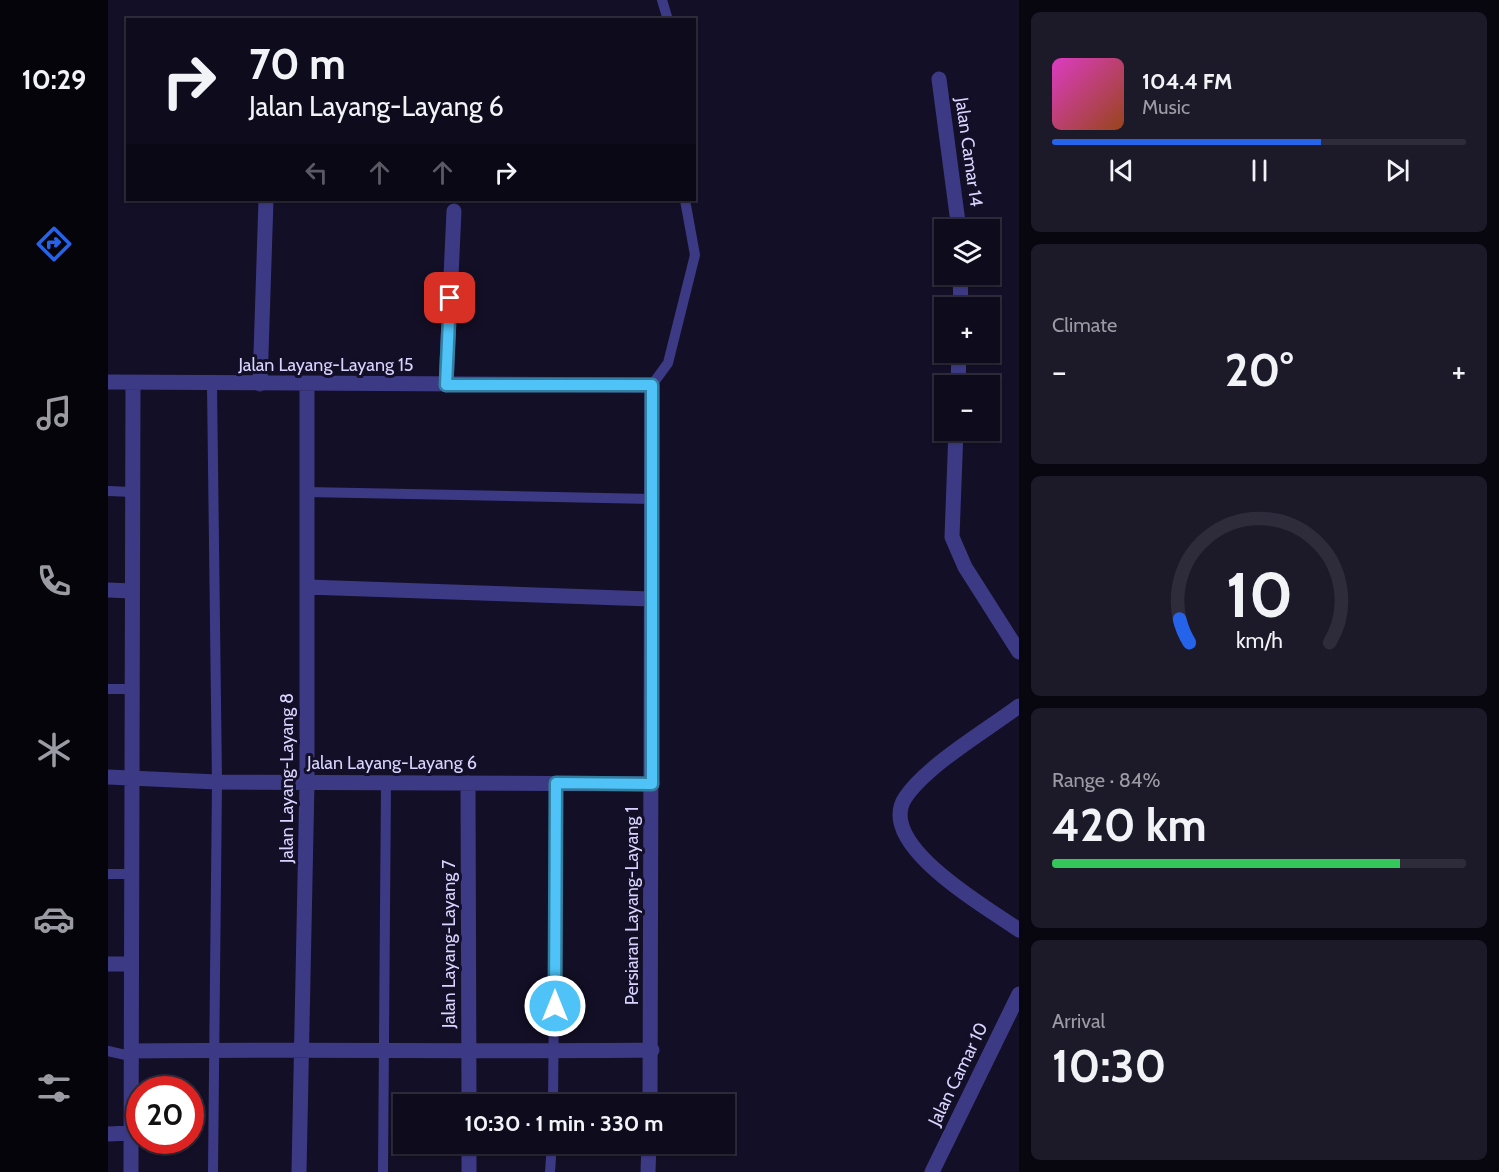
<!DOCTYPE html>
<meta charset="utf-8">
<style>
:root{--surface:#0e0b1c;--page:#1c1929;--text:#f1f3f6;--muted:#9b9ba3;--line:#2e2b3b;--accent:#2563eb}
body{margin:0;font-family:Cabin,sans-serif;background:var(--page);color:var(--text);height:100vh;display:flex;flex-direction:column;font-size:22px;white-space:nowrap}
*{box-sizing:border-box;margin:0}
p{font-size:20px;color:var(--muted)}
.icon{flex:none;width:33px;height:33px;fill:none;stroke:currentColor;stroke-width:2;stroke-linecap:round;stroke-linejoin:round}
.map{position:relative;flex:1;overflow:hidden}
.sheet{display:flex;flex-direction:column;gap:12px;padding:12px;background:#08060f;width:480px}
.sheet>*{flex:none}
.guide{position:absolute;left:18px;top:18px;width:570px;height:183px;border-radius:0px;box-shadow:0 2px 4px #0004,0 0 0 2px var(--line);background:#0e0b1c;color:var(--text);overflow:hidden}
.tools{position:absolute;left:826px;top:219px;display:grid;gap:12px}
.tools a{display:grid;place-items:center;width:66px;height:66px;border-radius:0px;background:var(--surface);box-shadow:0 2px 4px #0004,0 0 0 2px var(--line);font-size:30px}
.speed{position:absolute;left:18px;top:1076px;display:flex;gap:12px;font-size:30px;font-weight:700;text-align:center}
.speed>*{display:grid;place-content:center;width:78px;height:78px;border-radius:50%;background:var(--surface);box-shadow:0 2px 4px #0004,0 0 0 2px var(--line);line-height:1}
.speed .limit{border:9px solid #d22;background:#fff;color:#111}
.pin{position:absolute;display:grid;place-items:center;width:51px;height:51px;color:#fff;margin:-26px;border-radius:12px;box-shadow:0 3px 9px #0006}
.me{position:absolute;width:66px;margin:-33px;rotate:0deg;stroke-linejoin:round;filter:drop-shadow(0 0 4px #0008)}
.turn{display:flex;align-items:center;gap:21px;height:126px;padding:0 24px;font-size:27px}
.turn .icon{width:78px;height:78px;stroke-width:2.5}
.turn b{display:block;font-size:42px;line-height:51px}
.lanes{display:flex;align-items:center;height:57px;padding:0 24px;background:#0003;justify-content:center;gap:30px;direction:ltr}
.lanes .off{opacity:.35}
.big{font-size:45px;font-weight:800;line-height:1.1}
.sheet .tile{flex:1;display:flex;flex-direction:column;justify-content:center;gap:9px;min-width:0;padding:0 21px;border-radius:9px;background:var(--page)}
.sheet .dial{align-items:center;gap:0}
.dial svg{height:156px;overflow:visible;fill:none;stroke:var(--line);stroke-width:7;stroke-linecap:round;text-anchor:middle}
.dial text{fill:var(--text);stroke:none}
.song{display:flex;align-items:center;gap:18px}
.cover{width:72px;height:72px;border-radius:9px;background:linear-gradient(135deg,hsl(310 70% 55%),hsl(20 70% 35%))}
.played{height:6px;border-radius:3px;background:linear-gradient(90deg,var(--accent) 65%,var(--line) 65%)}
.keys{display:flex;justify-content:space-around;direction:ltr}
.heat{display:flex;justify-content:space-between;align-items:center;font-size:33px;direction:ltr}
.charge{height:9px;border-radius:4px;background:linear-gradient(90deg,#34c759 84%,var(--line) 0)}
.trip{position:absolute;left:285px;top:1094px;width:342px;height:60px;border-radius:0px;background:var(--surface);box-shadow:0 2px 4px #0004,0 0 0 2px var(--line);font-weight:800;line-height:60px;text-align:center}
main{display:flex;flex:1;min-height:0}
.tab-bar{display:flex;flex-direction:column;width:108px;justify-content:space-around;align-items:center;background:#06040b;color:var(--muted)}
.tab-bar .icon{width:42px;height:42px}
.tab-bar .selected{color:var(--accent)}
.tab-bar b{font-size:27px;color:var(--text)}
.map>svg:first-child{display:block}
</style>
<main>
<nav class="tab-bar">
<b>10:29</b>
<svg class="icon selected" aria-label="directions" viewBox="0 0 24 24"><path d="M12 3l9 9-9 9-9-9zM9 14v-3h6M13 9l2 2-2 2"/></svg>
<svg class="icon" aria-label="music" viewBox="0 0 24 24"><path d="M9 18V5l10-2v13"/><circle cx="6" cy="18" r="3"/><circle cx="16" cy="16" r="3"/></svg>
<svg class="icon" aria-label="phone" viewBox="0 0 24 24"><path d="M5 4h4l2 5-3 2q2 4 5 5l2-3 5 2v4C11 20 4 13 5 4z"/></svg>
<svg class="icon" aria-label="climate" viewBox="0 0 24 24"><path d="M12 3v18M4 7l16 10M4 17L20 7"/></svg>
<svg class="icon" aria-label="car" viewBox="0 0 24 24"><path d="M5 17H2v-5l4-1 3-4h7l3 4 3 1v5h-3M9 17h6M6 11h13"/><circle cx="7" cy="17" r="2"/><circle cx="17" cy="17" r="2"/></svg>
<svg class="icon" aria-label="filters" viewBox="0 0 24 24"><path d="M4 7h16M4 17h16"/><circle cx="9" cy="7" r="2"/><circle cx="15" cy="17" r="2"/></svg>
</nav>
<div class="map">
<svg width="911" height="1172" viewBox="0 0 911 1172">
<rect width="100%" height="100%" fill="#130f26"/>
<g fill="none" stroke-linecap="round" stroke-linejoin="round">
<path stroke="#3d3a85" stroke-width="10" d="M 554,0 L 560,20
M 104,385 L 109,782 L 105,1172
M 544,385 L 560,363 L 587,255 L 577,200
M 0,491 L 24,492
M 199,492 L 544,499
M 0,689 L 23,689
M 0,874 L 24,874
M 0,1051 L 22,1056
M 445,1104 L 448,783
M 275,1172 L 278,782
M 442,1172 L 444,1143"/>
<path stroke="#3d3a85" stroke-width="15" d="M 831,79 L 851,230
M 852,274 L 853,308
M 0,382 L 544,385 L 542,1104
M 152,384 L 158,200
M 338,385 L 346,211
M 850,386 L 851,352
M 848,430 L 844,537 L 857,567 L 911,652
M 199,587 L 542,599
M 0,590 L 24,591
M 911,706 C 879,730 819,765 797,798 C 767,845 882,909 911,930
M 0,777 L 109,782 L 544,784
M 360,783 L 361,1104
M 0,964 L 23,964
M 23,1051 C 197,1049 370,1052 544,1050
M 0,1134 L 23,1133
M 361,1143 L 361,1172
M 23,1172 L 25,383
M 191,1172 L 199,782 L 199,384
M 540,1172 L 541,1143
M 824,1172 L 911,994"/>
</g>
<g fill="none" stroke-linecap="round" stroke-linejoin="round">
<g stroke="#337fa1" stroke-width="15">
<path id="route" d="M 342,298 L 338,385 L 544,385 L 544,784 L 448,783 L 447,1006"/>
</g>
<use href="#route" stroke="#4fc3f7" stroke-width="10"/>
</g>
<g text-anchor="middle" stroke-width="6" stroke-linejoin="round" paint-order="stroke">
<g font-size="18" fill="#d9d4ff" stroke="#130f26">
<text transform="translate(861 152) rotate(82)" y="6">Jalan Camar 14</text>
<text x="218" y="371">Jalan Layang-Layang 15</text>
<text x="284" y="769">Jalan Layang-Layang 6</text>
<text transform="translate(179 778) rotate(-90)" y="6">Jalan Layang-Layang 8</text>
<text transform="translate(524 906) rotate(-90)" y="6">Persiaran Layang-Layang 1</text>
<text transform="translate(341 944) rotate(-90)" y="6">Jalan Layang-Layang 7</text>
<text transform="translate(850 1074) rotate(-64)" y="6">Jalan Camar 10</text>
</g>
</g>
</svg>
<div class="tools">
<a><svg class="icon" aria-label="layers" viewBox="0 0 24 24"><path d="M12 4l9 5-9 5-9-5zM3 14l9 5 9-5"/></svg></a>
<a>+</a>
<a>−</a>
</div>
<div class="speed"><div class="limit">20</div></div>
<div class="pin" style="left:342px;top:298px;background:#d93025"><svg class="icon" aria-label="arrive" viewBox="0 0 24 24"><path d="M6 21V4h12l-3 4 3 4H6"/></svg></div>
<svg class="me" style="left:447px;top:1006px" viewBox="-20 -20 40 40"><circle r="17" fill="#4fc3f7" stroke="#fff" stroke-width="3"/><path d="M0-11L8 9 0 5-8 9z" fill="#fff"/></svg>
<div class="trip">10:30 · 1 min · 330 m</div>
<div class="guide">
<div class="turn"><svg class="icon" aria-label="right" viewBox="0 0 24 24"><path d="M7 20v-9h11M14 6l5 5-5 5"/></svg><div><b>70 m</b>Jalan Layang-Layang 6</div></div>
<div class="lanes"><svg class="icon off" aria-label="left" viewBox="0 0 24 24"><path d="M17 20v-9H6M10 6l-5 5 5 5"/></svg><svg class="icon off" aria-label="ahead" viewBox="0 0 24 24"><path d="M12 20V5M6 11l6-6 6 6"/></svg><svg class="icon off" aria-label="ahead" viewBox="0 0 24 24"><path d="M12 20V5M6 11l6-6 6 6"/></svg><svg class="icon" aria-label="right" viewBox="0 0 24 24"><path d="M7 20v-9h11M14 6l5 5-5 5"/></svg></div>
</div>
</div>
<section class="sheet">
<div class="tile">
<div class="song"><i class="cover"></i><div><b>104.4 FM</b><p>Music</p></div></div>
<div class="played"></div>
<div class="keys"><svg class="icon" aria-label="previous" viewBox="0 0 24 24"><path d="M18 5L8 12l10 7zM5 5v14"/></svg><svg class="icon" aria-label="pause" viewBox="0 0 24 24"><path d="M8 5v14M16 5v14"/></svg><svg class="icon" aria-label="next" viewBox="0 0 24 24"><path d="M6 5l10 7-10 7zM19 5v14"/></svg></div>
</div>
<div class="tile"><p>Climate</p>
<div class="heat"><a>−</a><b class="big">20°</b><a>+</a></div>
</div>
<div class="tile dial"><svg viewBox="0 0 100 80">
<path d="M14 69A42 42 0 1 1 86 69"/>
<path d="M14 69A42 42 0 0 1 9 57" stroke="#2563eb"/>
<text x="50" y="56" font-size="32" font-weight="700">10</text>
<text x="50" y="72" font-size="11">km/h</text>
</svg></div>
<div class="tile"><p>Range · 84%</p><b class="big">420 km</b><div class="charge"></div></div>
<div class="tile"><p>Arrival</p><b class="big">10:30</b></div>
</section>
</main>
